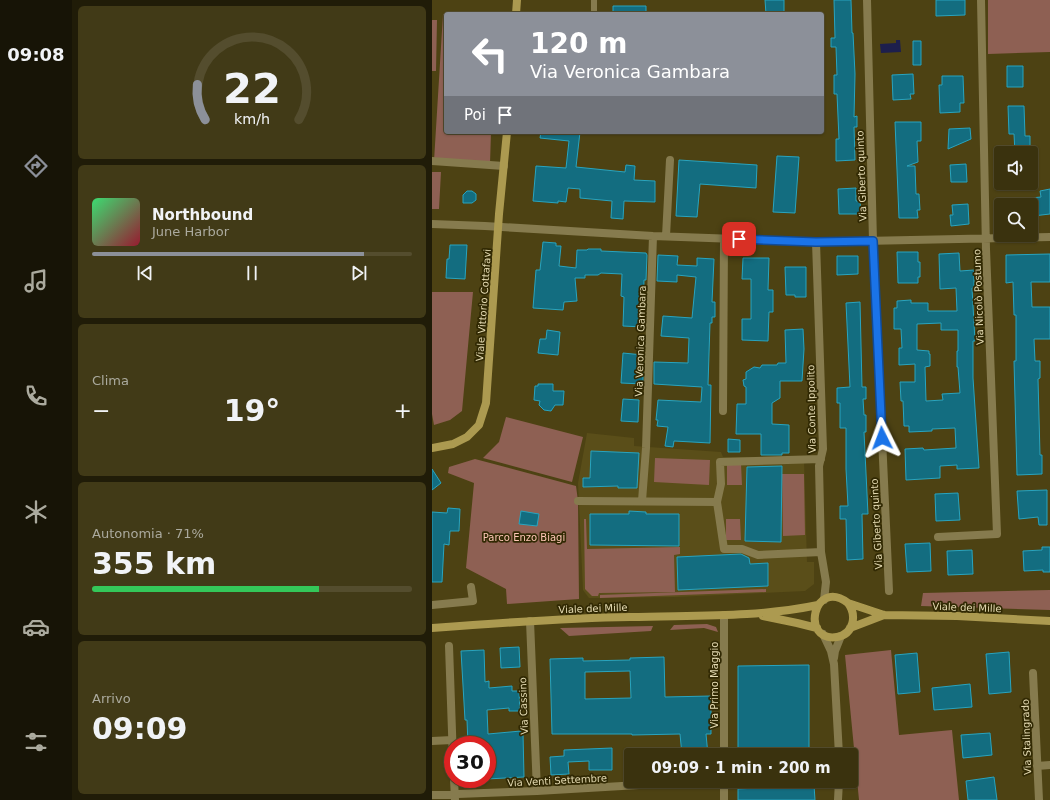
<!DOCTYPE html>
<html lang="it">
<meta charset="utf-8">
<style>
:root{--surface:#3a320e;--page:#413a17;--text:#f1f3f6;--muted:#abaa9e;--line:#544d2e;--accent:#8c9099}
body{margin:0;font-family:"DejaVu Sans",sans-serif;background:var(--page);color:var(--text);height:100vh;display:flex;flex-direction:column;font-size:15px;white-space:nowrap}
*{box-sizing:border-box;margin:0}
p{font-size:13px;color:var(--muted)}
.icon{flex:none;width:22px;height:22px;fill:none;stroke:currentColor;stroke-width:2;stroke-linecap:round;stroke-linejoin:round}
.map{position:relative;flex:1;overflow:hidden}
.sheet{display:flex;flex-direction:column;gap:6px;padding:6px;background:#201c08;width:360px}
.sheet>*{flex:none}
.banner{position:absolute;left:12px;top:12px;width:380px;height:122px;border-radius:4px;box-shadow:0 1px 3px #0004,0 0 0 1px var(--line);background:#8c9099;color:#fff;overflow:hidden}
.controls{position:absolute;left:562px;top:146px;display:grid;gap:8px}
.controls a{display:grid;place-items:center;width:44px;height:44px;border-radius:4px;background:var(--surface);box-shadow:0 1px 3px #0004,0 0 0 1px var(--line);font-size:20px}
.speed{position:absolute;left:12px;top:736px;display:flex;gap:8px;font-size:20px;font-weight:700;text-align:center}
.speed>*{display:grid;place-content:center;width:52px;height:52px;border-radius:50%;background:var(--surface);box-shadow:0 1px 3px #0004,0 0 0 1px var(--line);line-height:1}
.speed .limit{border:6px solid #d22;background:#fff;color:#111}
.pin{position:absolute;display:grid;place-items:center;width:34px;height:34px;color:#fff;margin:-17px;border-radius:8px;box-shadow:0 2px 6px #0006}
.me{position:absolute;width:44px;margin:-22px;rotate:357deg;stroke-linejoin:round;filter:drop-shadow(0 0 3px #0008)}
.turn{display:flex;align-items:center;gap:14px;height:84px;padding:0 20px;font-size:18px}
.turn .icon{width:52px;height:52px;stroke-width:2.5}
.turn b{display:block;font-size:28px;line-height:34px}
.then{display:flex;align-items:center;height:38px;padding:0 20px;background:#0003;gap:8px;font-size:15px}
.big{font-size:30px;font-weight:800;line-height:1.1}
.sheet .tile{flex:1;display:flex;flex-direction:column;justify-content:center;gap:6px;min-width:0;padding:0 14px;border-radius:6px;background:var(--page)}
.sheet .dial{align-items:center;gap:0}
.dial svg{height:104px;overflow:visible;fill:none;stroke:var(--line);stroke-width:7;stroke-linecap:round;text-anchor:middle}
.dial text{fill:var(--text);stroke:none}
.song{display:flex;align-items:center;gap:12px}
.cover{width:48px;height:48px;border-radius:6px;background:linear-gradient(135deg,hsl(140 70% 55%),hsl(350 70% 35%))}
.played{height:4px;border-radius:2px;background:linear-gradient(90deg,var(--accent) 85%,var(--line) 85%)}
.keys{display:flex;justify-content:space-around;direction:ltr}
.heat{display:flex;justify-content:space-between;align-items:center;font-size:22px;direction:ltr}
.charge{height:6px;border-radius:3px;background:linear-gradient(90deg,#34c759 71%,var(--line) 0)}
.trip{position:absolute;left:192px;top:748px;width:234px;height:40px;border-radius:4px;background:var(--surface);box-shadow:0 1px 3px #0004,0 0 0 1px var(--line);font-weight:800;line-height:40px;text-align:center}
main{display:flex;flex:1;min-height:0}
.tab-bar{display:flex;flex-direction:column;width:72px;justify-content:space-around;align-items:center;background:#171406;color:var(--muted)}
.tab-bar .icon{width:28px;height:28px}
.tab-bar .current{color:var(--accent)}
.tab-bar b{font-size:18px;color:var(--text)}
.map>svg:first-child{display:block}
</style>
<main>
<nav class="tab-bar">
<b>09:08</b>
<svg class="icon current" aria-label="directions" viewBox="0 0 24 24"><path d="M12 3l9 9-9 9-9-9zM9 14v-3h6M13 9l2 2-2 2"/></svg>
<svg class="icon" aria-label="music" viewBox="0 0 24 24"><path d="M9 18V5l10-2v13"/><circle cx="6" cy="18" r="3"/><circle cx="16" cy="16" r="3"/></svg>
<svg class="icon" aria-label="phone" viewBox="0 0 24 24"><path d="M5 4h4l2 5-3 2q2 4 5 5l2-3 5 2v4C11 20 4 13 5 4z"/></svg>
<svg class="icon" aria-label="climate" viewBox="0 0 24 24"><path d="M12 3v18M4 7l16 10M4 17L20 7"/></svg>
<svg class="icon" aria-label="car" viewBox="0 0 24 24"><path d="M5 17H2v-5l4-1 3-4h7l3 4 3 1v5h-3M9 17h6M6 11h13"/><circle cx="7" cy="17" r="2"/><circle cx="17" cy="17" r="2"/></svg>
<svg class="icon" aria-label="filters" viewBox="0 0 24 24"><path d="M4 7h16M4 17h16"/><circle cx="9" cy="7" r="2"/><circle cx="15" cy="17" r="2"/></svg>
</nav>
<section class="sheet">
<div class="tile dial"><svg viewBox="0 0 100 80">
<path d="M14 69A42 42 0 1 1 86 69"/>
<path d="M14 69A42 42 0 0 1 8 42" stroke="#8c9099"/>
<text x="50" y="56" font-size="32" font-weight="700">22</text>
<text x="50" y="72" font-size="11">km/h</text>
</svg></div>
<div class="tile">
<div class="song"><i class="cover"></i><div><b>Northbound</b><p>June Harbor</p></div></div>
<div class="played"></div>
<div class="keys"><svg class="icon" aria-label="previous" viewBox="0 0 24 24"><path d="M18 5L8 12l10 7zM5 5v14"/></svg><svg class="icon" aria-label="pause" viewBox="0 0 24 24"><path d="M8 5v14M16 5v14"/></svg><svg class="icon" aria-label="next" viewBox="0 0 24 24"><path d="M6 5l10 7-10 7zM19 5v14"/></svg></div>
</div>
<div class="tile"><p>Clima</p>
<div class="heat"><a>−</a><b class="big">19°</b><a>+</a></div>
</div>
<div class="tile"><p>Autonomia · 71%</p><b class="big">355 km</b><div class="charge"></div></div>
<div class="tile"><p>Arrivo</p><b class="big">09:09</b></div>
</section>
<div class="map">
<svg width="618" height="800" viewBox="0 0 618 800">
<rect width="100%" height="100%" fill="#4d4213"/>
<path fill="#5a4e19" d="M 155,433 L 202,438 L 202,446 L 289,452 L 291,457 L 369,457 L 372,460 L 375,562 L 382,562 L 382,584 L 373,591 L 243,597 L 157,598 L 151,590 L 146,483 Z"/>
<path fill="#8e6053" d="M 556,0 L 618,0 L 618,52 L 556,54 Z
M 66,13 L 66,14 L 14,14 L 14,132 L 59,132 L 58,164 L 2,161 L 11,14 Z
M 0,20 L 5,20 L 4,71 L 0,71 Z
M 0,172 L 9,172 L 7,209 L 0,209 Z
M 0,292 L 41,292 L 30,411 L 18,420 L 2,425 L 0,414 Z
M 74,417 L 151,437 L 140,482 L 51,458 L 67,442 Z
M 223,458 L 278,460 L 277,485 L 222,482 Z
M 43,459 L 144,486 L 146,501 L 147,599 L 75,604 L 74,589 L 34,568 L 42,483 L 16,473 L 17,467 Z
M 295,464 L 309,464 L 310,485 L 295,485 Z
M 350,474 L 372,474 L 373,535 L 351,536 Z
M 152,519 L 154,519 L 155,549 L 248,547 L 248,554 L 242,555 L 243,592 L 167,593 L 166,596 L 160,596 L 153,589 Z
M 294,519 L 308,519 L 309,540 L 294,540 Z
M 334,589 L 334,592 L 168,598 L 168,595 Z
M 618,590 L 618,610 L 489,606 L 491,593 Z
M 275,624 L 284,627 L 286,632 L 272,628 L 238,630 L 242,625 Z
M 221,626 L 219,631 L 137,636 L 128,628 Z
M 459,650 L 467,735 L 520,730 L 527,800 L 427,800 L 413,655 Z"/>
<path fill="#1d1f4d" d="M 464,40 L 468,40 L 469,52 L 449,53 L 448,44 L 464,43 Z"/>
<path fill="#136d80" stroke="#28a4bf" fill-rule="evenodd" d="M 333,0 L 352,0 L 352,14 L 334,14 Z
M 402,0 L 419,0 L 420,33 L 421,33 L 423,74 L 422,117 L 425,116 L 425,127 L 422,127 L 423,160 L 404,161 L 404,139 L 407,139 L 405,94 L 402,94 L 402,75 L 405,75 L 404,47 L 399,47 L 399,38 L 403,38 Z
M 504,0 L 533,0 L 533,15 L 504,16 Z
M 181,6 L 214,6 L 214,14 L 181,14 Z
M 481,41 L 489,41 L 489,65 L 481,65 Z
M 575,66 L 591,66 L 591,87 L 575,87 Z
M 481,74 L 482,94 L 478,94 L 479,99 L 461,100 L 460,75 Z
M 510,76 L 531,76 L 532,103 L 528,103 L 528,112 L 508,113 L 507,85 L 510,85 Z
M 576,106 L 592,106 L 593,136 L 598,136 L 598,153 L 583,153 L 582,134 L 577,134 Z
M 463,122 L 489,122 L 489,141 L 485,141 L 486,162 L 475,166 L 483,166 L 484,194 L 487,194 L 488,210 L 485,210 L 486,218 L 467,218 Z
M 538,128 L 539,139 L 516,149 L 517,129 Z
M 109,132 L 148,132 L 144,167 L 193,172 L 194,165 L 203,166 L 202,180 L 223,181 L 223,202 L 192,201 L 191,219 L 179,218 L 180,201 L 148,198 L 148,189 L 136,188 L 134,202 L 126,201 L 126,203 L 101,201 L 104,166 L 134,168 L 137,141 L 108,138 Z
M 345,156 L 367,157 L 363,213 L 341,212 Z
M 247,160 L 325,165 L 324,188 L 268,184 L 265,217 L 244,216 Z
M 534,164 L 535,182 L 519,182 L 518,165 Z
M 424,188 L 424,201 L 428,201 L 429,214 L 407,214 L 406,189 Z
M 618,189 L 618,214 L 601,216 L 599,210 L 599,198 L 609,197 L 608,191 Z
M 35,191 L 40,191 L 44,194 L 44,200 L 40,203 L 31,203 L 31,195 Z
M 536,204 L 537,224 L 519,226 L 518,215 L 521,215 L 520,205 Z
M 111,242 L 124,243 L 124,246 L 129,246 L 127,266 L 144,268 L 145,250 L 155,250 L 156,249 L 169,249 L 169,251 L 214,253 L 215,255 L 214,280 L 212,280 L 211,327 L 191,326 L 192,297 L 189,296 L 190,274 L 169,273 L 166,275 L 153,275 L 153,278 L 143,278 L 145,301 L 132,302 L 131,310 L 101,308 L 104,270 L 108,270 Z
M 18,245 L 35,245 L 33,279 L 14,278 L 15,259 L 17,259 Z
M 465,252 L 486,252 L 486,262 L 488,262 L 488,277 L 486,277 L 486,283 L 466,283 Z
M 527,253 L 528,271 L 542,270 L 542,288 L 540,288 L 543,341 L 541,341 L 541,378 L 547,468 L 525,469 L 525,465 L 508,466 L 508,478 L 474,480 L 473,449 L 491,448 L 492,450 L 524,448 L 523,428 L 500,429 L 500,431 L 477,432 L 477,426 L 472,426 L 471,401 L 469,401 L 468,382 L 483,382 L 483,364 L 467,365 L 467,348 L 470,348 L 469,329 L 462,329 L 462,308 L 465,308 L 465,301 L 479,300 L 479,303 L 496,303 L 496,311 L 525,311 L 524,288 L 508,289 L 507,254 ZM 509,323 L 509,330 L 526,330 L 526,351 L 525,351 L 525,367 L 526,367 L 528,393 L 510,394 L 511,400 L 494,401 L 493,367 L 498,366 L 498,354 L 497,354 L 497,351 L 485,350 L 485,324 Z
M 618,254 L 618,282 L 599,282 L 600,307 L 618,307 L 618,339 L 602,339 L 603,361 L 608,361 L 608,378 L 606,379 L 608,455 L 610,455 L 610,474 L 585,475 L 582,361 L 584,361 L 584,315 L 582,315 L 581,282 L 574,283 L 574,255 Z
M 226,255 L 246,256 L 245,265 L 265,266 L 265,258 L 282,259 L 280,302 L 283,302 L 283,317 L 280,317 L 280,323 L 278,323 L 276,385 L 279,385 L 278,443 L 242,441 L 241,447 L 233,446 L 236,427 L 225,426 L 226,420 L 224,420 L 226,400 L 269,402 L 270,387 L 222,384 L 222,362 L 256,363 L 257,338 L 229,336 L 231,316 L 260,318 L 264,277 L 245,275 L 245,282 L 225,281 Z
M 405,256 L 426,256 L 426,274 L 405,275 Z
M 311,258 L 337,258 L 336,290 L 341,290 L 341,312 L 337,312 L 336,341 L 310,340 L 310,319 L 319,319 L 319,279 L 310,279 Z
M 353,267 L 374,267 L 374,297 L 363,297 L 363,295 L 354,295 Z
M 428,302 L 430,387 L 434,387 L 434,399 L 431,399 L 432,415 L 434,415 L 434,432 L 432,432 L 436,514 L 430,514 L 431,559 L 415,560 L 414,519 L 408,519 L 408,506 L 416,506 L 414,469 L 414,428 L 408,428 L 408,403 L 405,403 L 405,388 L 418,387 L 414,303 Z
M 371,329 L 372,349 L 370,381 L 348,381 L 348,398 L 340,403 L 340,424 L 357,425 L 357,453 L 350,453 L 350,455 L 329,455 L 329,434 L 304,434 L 305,404 L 314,404 L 314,387 L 312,386 L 311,380 L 314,379 L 314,372 L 322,367 L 328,368 L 330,365 L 345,365 L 346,363 L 354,363 L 353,330 Z
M 115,330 L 128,332 L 126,355 L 106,353 L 108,339 L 114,339 Z
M 191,353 L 211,355 L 211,384 L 189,383 Z
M 106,384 L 121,384 L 121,391 L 132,391 L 131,405 L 123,405 L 119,411 L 112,410 L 107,405 L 108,401 L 102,400 L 103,386 L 106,386 Z
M 191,399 L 207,400 L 206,422 L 189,421 Z
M 296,439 L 308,440 L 308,452 L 296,452 Z
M 159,451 L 207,453 L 205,488 L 186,488 L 186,486 L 151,487 L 151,478 L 158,478 Z
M 350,466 L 349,542 L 313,541 L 315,467 Z
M 0,469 L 9,483 L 0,490 Z
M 615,490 L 615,525 L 607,525 L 606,517 L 587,519 L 585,491 Z
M 526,493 L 528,520 L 504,521 L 503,494 Z
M 16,508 L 28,509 L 27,531 L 18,531 L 17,545 L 12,544 L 10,582 L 0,582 L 0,512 L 15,513 Z
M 89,511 L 107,514 L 105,526 L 87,524 Z
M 197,511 L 214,512 L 214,514 L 247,514 L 247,546 L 158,545 L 158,514 L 197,514 Z
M 498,543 L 499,571 L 475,572 L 473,544 Z
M 610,547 L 618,547 L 618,572 L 611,572 L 611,570 L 592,571 L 591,551 L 610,550 Z
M 540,550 L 541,574 L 516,575 L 515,551 Z
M 309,554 L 317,558 L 318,564 L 336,563 L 336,586 L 246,590 L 245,557 Z
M 87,647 L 88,667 L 69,668 L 68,648 Z
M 52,650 L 53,682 L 57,681 L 57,688 L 80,686 L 80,691 L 87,691 L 88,711 L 77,711 L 77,708 L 55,710 L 56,734 L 89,731 L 89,733 L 91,733 L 92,777 L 55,779 L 55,745 L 36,745 L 35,720 L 33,720 L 29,651 Z
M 577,652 L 579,692 L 557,694 L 554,654 Z
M 485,653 L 488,692 L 466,694 L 463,655 Z
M 232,657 L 233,697 L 279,696 L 279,734 L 274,734 L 276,755 L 250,755 L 248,734 L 200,735 L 200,734 L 120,734 L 118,659 L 151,658 L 151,661 L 198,660 L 198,658 ZM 198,671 L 199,698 L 153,699 L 153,672 Z
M 377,665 L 377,755 L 306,755 L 306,666 Z
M 538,684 L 540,707 L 502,710 L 500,688 Z
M 558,733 L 560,755 L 531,758 L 529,735 Z
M 180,748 L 180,770 L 157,770 L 157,761 L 136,762 L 137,774 L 119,775 L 118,757 L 132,756 L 132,750 Z
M 562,777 L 565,800 L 536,800 L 534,781 Z
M 382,785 L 383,800 L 306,800 L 306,789 Z"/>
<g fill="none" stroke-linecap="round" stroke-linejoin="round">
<path stroke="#867b4e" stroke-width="6" d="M 162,14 L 162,0"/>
<path stroke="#867b4e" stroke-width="8" d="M 435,0 L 441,241 L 457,591
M 0,161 L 72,166
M 0,224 L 53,226 L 221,236 L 384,242 L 618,237
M 234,236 L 238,160
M 384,242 L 391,449 L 387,466 L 389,552 L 394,582 L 392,600
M 291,411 L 292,238
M 146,501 L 285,502 L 292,549 L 310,549 L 326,555 L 389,552
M 210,501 L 214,448 L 221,236
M 285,502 L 289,484 L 288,462 L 389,459
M 506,537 L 565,534 L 554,249 L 549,0
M 0,605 L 41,601 L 39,587
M 98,621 L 105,791
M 391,634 L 399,651 L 402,664 L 407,755
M 17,646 L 21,760
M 402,658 L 403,651 L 409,636
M 601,673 L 607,800
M 0,741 L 20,740
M 292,755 L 292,615
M 605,766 L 618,765
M 22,779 L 23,800
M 292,781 L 292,800
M 0,795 L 105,791 L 275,781
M 406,800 L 407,781"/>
<path stroke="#ac9a50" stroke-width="8" d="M 84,14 L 85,0
M 0,448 L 21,444 L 35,437 L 47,425 L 54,403 L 67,214 L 75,132
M 416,603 C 425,615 422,634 405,637 C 368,643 381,577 416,603 L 452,615 L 525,616 L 618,621
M 331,616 L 365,623 L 385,628
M 0,628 C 66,623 132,618 198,617 C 261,615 324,618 386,605
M 418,628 L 452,615"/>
</g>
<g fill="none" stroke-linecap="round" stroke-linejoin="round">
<g stroke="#114b97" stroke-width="10">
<path id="route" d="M 307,239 L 384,242 L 441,241 L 450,438"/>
</g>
<use href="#route" stroke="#1a73e8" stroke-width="7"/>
</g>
<g text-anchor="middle" stroke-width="3.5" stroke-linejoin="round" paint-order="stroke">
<g font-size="10" fill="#e4dab2" stroke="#312903">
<text transform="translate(429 176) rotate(-92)" y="4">Via Giberto quinto</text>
<text transform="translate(546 297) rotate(-92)" y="4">Via Nicolò Postumo</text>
<text transform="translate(51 305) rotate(-86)" y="4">Viale Vittorio Cottafavi</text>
<text transform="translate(208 341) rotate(-88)" y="4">Via Veronica Gambara</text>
<text transform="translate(379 409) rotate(-91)" y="4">Via Conte Ippolito</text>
<text transform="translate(444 524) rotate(-93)" y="4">Via Giberto quinto</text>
<text transform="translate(535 607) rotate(2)" y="4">Viale dei Mille</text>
<text transform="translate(161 608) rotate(-2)" y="4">Viale dei Mille</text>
<text transform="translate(282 685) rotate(-90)" y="4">Via Primo Maggio</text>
<text transform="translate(91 706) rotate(-92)" y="4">Via Cassino</text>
<text transform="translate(594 737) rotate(-92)" y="4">Via Stalingrado</text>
<text transform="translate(125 780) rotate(-3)" y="4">Via Venti Settembre</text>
</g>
<g font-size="10" fill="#ffc7b7" stroke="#312903">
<text x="92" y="541">Parco Enzo Biagi</text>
</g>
</g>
</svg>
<div class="controls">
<a><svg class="icon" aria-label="sound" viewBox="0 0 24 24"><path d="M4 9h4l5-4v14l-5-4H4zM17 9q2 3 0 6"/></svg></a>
<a><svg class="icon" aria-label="search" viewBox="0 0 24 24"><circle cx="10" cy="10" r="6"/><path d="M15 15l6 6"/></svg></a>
</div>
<div class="speed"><div class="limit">30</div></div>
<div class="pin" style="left:307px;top:239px;background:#d93025"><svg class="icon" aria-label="arrive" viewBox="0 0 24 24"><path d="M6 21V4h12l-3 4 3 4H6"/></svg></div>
<svg class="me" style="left:450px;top:438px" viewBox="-20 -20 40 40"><path d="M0-17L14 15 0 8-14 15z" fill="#1a73e8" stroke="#fff" stroke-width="4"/></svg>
<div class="trip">09:09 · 1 min · 200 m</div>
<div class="banner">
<div class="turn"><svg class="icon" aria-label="left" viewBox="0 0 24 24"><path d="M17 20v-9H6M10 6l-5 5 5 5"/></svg><div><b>120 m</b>Via Veronica Gambara</div></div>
<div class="then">Poi<svg class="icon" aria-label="arrive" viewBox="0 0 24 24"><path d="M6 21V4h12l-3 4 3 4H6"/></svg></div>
</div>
</div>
</main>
